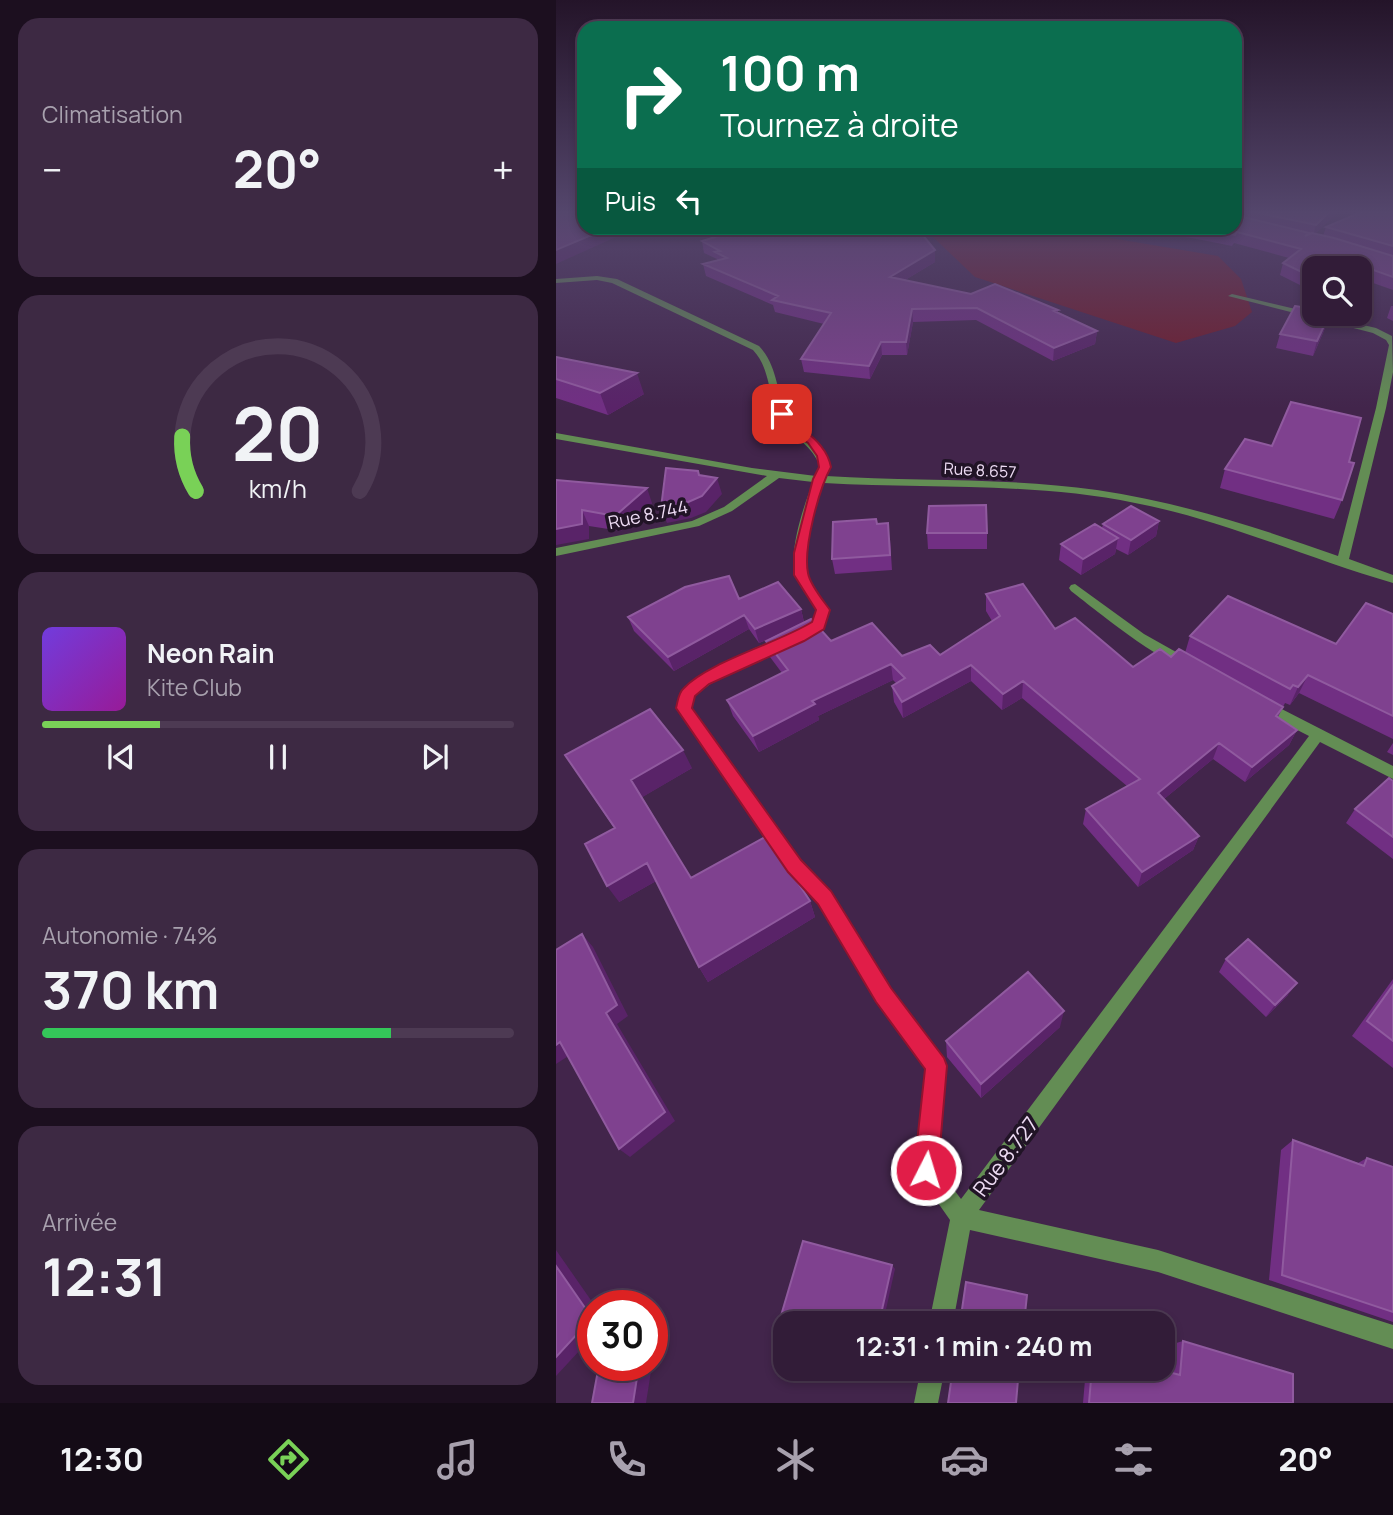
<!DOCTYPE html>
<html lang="fr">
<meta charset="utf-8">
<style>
:root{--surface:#321c38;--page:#3d2943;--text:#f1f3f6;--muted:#a8a1ae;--line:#4d3a53;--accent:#79d157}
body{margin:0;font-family:Manrope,sans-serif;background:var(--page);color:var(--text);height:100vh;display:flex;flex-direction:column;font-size:26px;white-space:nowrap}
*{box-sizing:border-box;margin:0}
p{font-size:23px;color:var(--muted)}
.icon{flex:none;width:38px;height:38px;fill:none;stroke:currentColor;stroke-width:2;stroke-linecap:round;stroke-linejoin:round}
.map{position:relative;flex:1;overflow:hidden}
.details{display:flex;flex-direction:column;gap:18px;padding:18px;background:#1c0f1f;width:556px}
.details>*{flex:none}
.hud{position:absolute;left:21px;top:21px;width:665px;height:214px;border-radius:21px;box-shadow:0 4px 10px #0003,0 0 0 2px var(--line);background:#0b6e4f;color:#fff;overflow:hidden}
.fabs{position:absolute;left:746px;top:256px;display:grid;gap:14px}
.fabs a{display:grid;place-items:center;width:70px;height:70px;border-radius:14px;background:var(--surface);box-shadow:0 4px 10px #0003,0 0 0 2px var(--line);font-size:35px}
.speed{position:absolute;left:21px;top:1290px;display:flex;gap:14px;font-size:35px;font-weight:700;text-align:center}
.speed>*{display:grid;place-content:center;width:91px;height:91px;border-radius:50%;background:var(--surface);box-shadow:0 4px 10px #0003,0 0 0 2px var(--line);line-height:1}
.speed .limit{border:10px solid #d22;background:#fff;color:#111}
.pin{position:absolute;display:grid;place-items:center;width:60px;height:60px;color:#fff;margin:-30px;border-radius:14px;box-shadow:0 4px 10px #0006}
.me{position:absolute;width:77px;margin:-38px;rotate:5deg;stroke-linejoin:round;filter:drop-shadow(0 0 5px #0008)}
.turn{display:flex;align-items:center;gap:24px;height:147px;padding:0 28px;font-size:32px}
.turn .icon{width:91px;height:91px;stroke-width:2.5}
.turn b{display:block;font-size:49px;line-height:60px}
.then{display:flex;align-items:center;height:66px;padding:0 28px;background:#0003;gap:14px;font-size:26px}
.big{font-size:52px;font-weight:700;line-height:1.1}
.details .tile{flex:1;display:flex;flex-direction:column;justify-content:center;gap:10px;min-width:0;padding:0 24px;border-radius:21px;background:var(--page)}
.details .dial{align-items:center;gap:0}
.dial svg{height:182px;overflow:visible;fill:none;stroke:var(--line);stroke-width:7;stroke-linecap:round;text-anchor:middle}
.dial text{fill:var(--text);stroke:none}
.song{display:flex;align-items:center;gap:21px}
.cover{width:84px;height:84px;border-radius:10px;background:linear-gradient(135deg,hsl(260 70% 55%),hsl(300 70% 35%))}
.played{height:7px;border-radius:4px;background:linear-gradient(90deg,var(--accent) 25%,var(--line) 25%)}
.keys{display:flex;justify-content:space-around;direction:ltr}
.heat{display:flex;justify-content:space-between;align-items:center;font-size:38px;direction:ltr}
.charge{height:10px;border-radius:5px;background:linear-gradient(90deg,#34c759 74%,var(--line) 0)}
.trip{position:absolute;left:217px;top:1311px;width:402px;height:70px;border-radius:21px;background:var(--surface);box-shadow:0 4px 10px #0003,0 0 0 2px var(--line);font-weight:700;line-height:70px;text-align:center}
.dock{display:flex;height:112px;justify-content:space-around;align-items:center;background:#140b16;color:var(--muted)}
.dock .icon{width:49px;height:49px}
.dock .current{color:var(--accent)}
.dock b{font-size:32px;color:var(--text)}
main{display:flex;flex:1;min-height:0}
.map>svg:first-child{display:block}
</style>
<main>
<section class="details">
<div class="tile"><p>Climatisation</p>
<div class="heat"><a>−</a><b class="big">20°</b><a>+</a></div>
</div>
<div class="tile dial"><svg viewBox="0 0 100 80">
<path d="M14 69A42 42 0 1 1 86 69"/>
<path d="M14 69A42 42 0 0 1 8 45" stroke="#79d157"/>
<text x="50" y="56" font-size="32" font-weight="700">20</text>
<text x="50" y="72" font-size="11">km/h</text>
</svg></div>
<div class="tile">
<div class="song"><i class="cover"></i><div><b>Neon Rain</b><p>Kite Club</p></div></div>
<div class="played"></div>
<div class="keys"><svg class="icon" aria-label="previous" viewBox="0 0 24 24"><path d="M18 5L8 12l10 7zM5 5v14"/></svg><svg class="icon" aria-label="pause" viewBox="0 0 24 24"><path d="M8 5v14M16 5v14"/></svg><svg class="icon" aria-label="next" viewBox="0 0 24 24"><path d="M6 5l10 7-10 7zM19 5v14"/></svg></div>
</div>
<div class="tile"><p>Autonomie · 74%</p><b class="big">370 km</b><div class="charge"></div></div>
<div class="tile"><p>Arrivée</p><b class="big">12:31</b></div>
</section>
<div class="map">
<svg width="837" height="1403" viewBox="0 0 837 1403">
<rect width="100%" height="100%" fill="#42254b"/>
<path fill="#721926" d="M 399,228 L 475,228 L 537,235 L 662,256 L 685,279 L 696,312 L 679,326 L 620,343 L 419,277 L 377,237 Z"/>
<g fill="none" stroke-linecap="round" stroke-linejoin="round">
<path fill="#638d54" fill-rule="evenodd" d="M 41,276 L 61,279 L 203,346 C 223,367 219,393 233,416 C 245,436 267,443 274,467 L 270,476 C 360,482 451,477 541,490 C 624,502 703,528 782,556 L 820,408 L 833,345 L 830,340 L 817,333 L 672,296 L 676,294 L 820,328 L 836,336 L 837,372 L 830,408 L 793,559 L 837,575 L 837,583 C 750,558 668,520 579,503 C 477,482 371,489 268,483 C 259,506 244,553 252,576 C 256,589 267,599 273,610 L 269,625 L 255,635 L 160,680 L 138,696 L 135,707 L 245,861 L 275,892 L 335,988 L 387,1059 L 390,1066 L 381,1167 L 405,1199 L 753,736 L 702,710 L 700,706 L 702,702 L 712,702 L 837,766 L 837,779 L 764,742 L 423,1210 L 602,1250 L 837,1325 L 837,1349 L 602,1272 L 414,1230 L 397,1323 L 373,1323 L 394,1220 L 359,1170 L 370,1069 L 321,1002 L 263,904 L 233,871 L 121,708 C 123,701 124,693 129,688 C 152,663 224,640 257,622 L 261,610 C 254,599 245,589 240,578 C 231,554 248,505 257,482 L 223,478 L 176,511 L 143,526 L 0,556 L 0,548 L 136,521 L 168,507 L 211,476 L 0,439 L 0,433 L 196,468 L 260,476 L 264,467 C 257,445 238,439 226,421 C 211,399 216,370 197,350 L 56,283 L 41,280 L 0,283 L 0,279 Z
M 519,584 L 588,634 L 636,661 L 638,664 L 636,667 C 614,672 535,606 515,591 L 513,588 L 515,585 Z
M 365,1368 L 389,1368 L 382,1403 L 358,1403 Z"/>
</g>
<path fill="#712f83" d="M 679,212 L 781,212 L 759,234 L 767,236 L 770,227 L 837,212 L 837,290 L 803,278 L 803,268 L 758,268 L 758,292 L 724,275 L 727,263 L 733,258 L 678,243 L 676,246 L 636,238 L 546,228 L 679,228 Z
M 141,228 L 296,228 L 379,262 L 349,280 L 415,294 L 502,310 L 502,312 L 541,331 L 539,344 L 497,361 L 420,320 L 357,322 L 351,355 L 326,355 L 314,379 L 248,372 L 245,359 L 268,324 L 219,312 L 217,305 L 150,276 L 147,264 L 161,261 L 161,259 L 148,253 L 146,241 L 160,237 Z
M 835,306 L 837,306 L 837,321 L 831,318 Z
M 770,326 L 757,356 L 720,348 L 724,334 Z
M 0,357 L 88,394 L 52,415 L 0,398 Z
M 716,446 L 793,462 L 786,500 L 778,519 L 664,488 L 669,469 Z
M 0,480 L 96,503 L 65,531 L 33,526 L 33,539 Z
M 603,521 L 600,536 L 572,555 L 560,549 L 559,554 L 525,575 L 503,560 L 505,544 L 546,528 L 547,524 Z
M 321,524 L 334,539 L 336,570 L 279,574 L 276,559 Z
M 371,533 L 431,533 L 431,549 L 372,549 Z
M 430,594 L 577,667 L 629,653 L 634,636 L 780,644 L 837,614 L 837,739 L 743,693 L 734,705 L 729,703 L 722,717 L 741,730 L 733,745 L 689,782 L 657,759 L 608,799 L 643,836 L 637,850 L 582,887 L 527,824 L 530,809 L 571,786 L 466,698 L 446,710 L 415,681 L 347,718 L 338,702 L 336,686 L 340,683 L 337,680 L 262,716 L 263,720 L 203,752 L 177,716 L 171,700 L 226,673 L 214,657 L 210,641 L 218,637 L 203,643 L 193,629 L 118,671 L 78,631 L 72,617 L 183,599 L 245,609 L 248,622 L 275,641 L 346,656 L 384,655 L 436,621 L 430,611 Z
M 837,743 L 837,755 L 831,752 Z
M 9,755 L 136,768 L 86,797 L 135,878 L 254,901 L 259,917 L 152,982 L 143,967 L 100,881 L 63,902 L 58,828 Z
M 837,781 L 837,859 L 790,823 L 799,809 Z
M 670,959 L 732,995 L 710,1017 L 663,972 Z
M 837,979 L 837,1068 L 796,1036 Z
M 504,1027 L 425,1098 L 391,1057 L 390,1041 Z
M 737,1140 L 802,1163 L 811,1158 L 837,1167 L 837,1322 L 713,1280 L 725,1150 Z
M 627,1341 L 737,1403 L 527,1403 L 530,1368 L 597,1368 L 614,1373 L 617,1344 Z"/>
<path fill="#592368" d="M 773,212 L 781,212 L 757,236 L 760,225 Z
M 52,228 L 80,228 L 0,264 L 0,250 Z
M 379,250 L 379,262 L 334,289 L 334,277 Z
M 356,309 L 357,322 L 351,355 L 350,342 Z
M 774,313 L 770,326 L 757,356 L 761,341 Z
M 541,331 L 539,344 L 497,361 L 498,348 Z
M 325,342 L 326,355 L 314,379 L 313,366 Z
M 81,373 L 88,394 L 52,415 L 44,393 Z
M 161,478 L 166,494 L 150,512 L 135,518 L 111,523 L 105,508 Z
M 91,488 L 96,503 L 65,531 L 59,516 Z
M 26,510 L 33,526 L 33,539 L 0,545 L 0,529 Z
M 603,521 L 600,536 L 572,555 L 575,540 Z
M 562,538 L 559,554 L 525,575 L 527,559 Z
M 245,609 L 248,623 L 203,643 L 199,629 Z
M 188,615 L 193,629 L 118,671 L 112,657 Z
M 335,664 L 337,680 L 262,716 L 263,720 L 203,752 L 197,736 L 256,701 Z
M 415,665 L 415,681 L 347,718 L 346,702 Z
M 752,675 L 743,693 L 734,705 L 742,687 Z
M 467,681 L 466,698 L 446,710 L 447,694 Z
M 741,730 L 733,745 L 689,782 L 696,767 Z
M 663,743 L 657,759 L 597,808 L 602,793 Z
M 127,750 L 136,768 L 85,798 L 75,780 Z
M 643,836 L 637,850 L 582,887 L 586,872 Z
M 91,863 L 102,880 L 63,902 L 51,886 Z
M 254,901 L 259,917 L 152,982 L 143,967 Z
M 26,934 L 37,947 L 72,1016 L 61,1024 L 119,1121 L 74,1157 L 63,1149 L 50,1013 Z
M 741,983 L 732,995 L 710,1017 L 719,1005 Z
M 508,1011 L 504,1027 L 425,1098 L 425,1084 Z
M 4,1042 L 17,1053 L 0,1064 L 0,1045 Z
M 0,1250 L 39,1306 L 37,1306 L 37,1336 L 0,1376 Z
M 336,1265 L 339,1269 L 327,1323 L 323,1323 Z
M 96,1316 L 104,1318 L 96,1363 Z
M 83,1365 L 96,1365 L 90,1403 L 77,1403 Z"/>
<path fill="#7f418f" stroke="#905a9f" stroke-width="2" d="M 0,212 L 28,212 L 28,228 L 52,228 L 0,250 Z
M 698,212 L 773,212 L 760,225 Z
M 805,212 L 837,212 L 837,246 L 770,227 Z
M 679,215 L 753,233 L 749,236 L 756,233 L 778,238 L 837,256 L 837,277 L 784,258 L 778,268 L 758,268 L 758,278 L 727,263 L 745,249 L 681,232 L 679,235 L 640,228 L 679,228 Z
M 160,228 L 296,228 L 298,229 L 298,228 L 361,228 L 379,250 L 334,277 L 415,294 L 439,284 L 502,310 L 498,311 L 541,331 L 498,348 L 421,308 L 356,309 L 350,342 L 325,342 L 313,366 L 245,359 L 275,313 L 216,300 L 222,296 L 147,264 L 171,258 L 159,252 L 164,251 L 146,241 L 172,233 Z
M 739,306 L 758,309 L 758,313 L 774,313 L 761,341 L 724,334 Z
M 0,357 L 81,373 L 44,393 L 0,379 Z
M 735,402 L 805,418 L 793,462 L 798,463 L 786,500 L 669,469 L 689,439 L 716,446 Z
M 110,468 L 142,471 L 143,475 L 161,478 L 146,496 L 130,503 L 105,508 Z
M 0,480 L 91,488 L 59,516 L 26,510 L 26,524 L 0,529 Z
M 430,505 L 431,533 L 371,533 L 373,506 Z
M 575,506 L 603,521 L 575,540 L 547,524 Z
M 320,519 L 321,524 L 332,523 L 334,555 L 276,559 L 277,522 Z
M 539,524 L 562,538 L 527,559 L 505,544 Z
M 173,576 L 183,599 L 222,582 L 245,609 L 199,629 L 188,615 L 112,657 L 72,617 L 129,587 Z
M 467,584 L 499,629 L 519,618 L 577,667 L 604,649 L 615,657 L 623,649 L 727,707 L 720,716 L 741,730 L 696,767 L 663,743 L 602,793 L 643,836 L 586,872 L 530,809 L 584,779 L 467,681 L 447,694 L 415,665 L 346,702 L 336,686 L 349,678 L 335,664 L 256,701 L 259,704 L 197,736 L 171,700 L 232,670 L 210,641 L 255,619 L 275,641 L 316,623 L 346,656 L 374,645 L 384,655 L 444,616 L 430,594 Z
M 672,596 L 780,644 L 810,603 L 837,614 L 837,716 L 752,675 L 742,687 L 737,685 L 734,689 L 634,636 Z
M 94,709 L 127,750 L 75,780 L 135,878 L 211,836 L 254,901 L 143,967 L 91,863 L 51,886 L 29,844 L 59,828 L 9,755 Z
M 833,778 L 837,781 L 837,837 L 799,809 Z
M 26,934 L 61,1005 L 50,1013 L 109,1112 L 63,1149 L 4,1042 L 0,1045 L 0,950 Z
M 692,939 L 741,983 L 719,1005 L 670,959 Z
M 472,972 L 508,1011 L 425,1084 L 390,1041 Z
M 837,985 L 837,1041 L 811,1021 Z
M 737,1140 L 808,1166 L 811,1158 L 837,1167 L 837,1312 L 726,1275 Z
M 247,1241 L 336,1265 L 323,1323 L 229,1323 L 229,1339 L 219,1336 Z
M 0,1266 L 36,1318 L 0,1357 Z
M 410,1282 L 471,1295 L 468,1323 L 404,1323 Z
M 627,1341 L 737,1374 L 737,1403 L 533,1403 L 536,1368 L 597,1368 L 624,1375 Z
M 43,1365 L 83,1365 L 77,1403 L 36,1403 Z
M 397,1368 L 463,1368 L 460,1403 L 392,1403 Z"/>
<linearGradient id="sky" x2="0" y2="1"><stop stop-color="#241429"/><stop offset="0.52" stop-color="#54466c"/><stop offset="1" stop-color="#54466c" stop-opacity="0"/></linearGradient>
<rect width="837" height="408" fill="url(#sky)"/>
<path fill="#e11d48" stroke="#92132f" stroke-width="2" d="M 222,412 L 230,412 C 246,432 270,441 275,467 C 263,489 247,548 252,573 C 254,585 267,600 274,610 L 268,629 L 248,641 L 153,684 L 139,696 L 136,708 L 245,860 L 275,891 L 335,988 L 388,1058 L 391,1066 L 382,1170 L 379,1179 L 370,1182 L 362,1179 L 358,1170 L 369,1069 L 320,1002 L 262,904 L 232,872 L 120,708 C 122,701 122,693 128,688 C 152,662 222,643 256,622 L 260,610 L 238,575 L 238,553 L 257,479 L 263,467 L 261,456 L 252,443 L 234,432 L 221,414 Z"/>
<g text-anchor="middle" stroke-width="7" stroke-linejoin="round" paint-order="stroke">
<g font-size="16" fill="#eddbf3" stroke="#211426">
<text transform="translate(424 470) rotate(3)" y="6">Rue 8.657</text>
</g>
<g font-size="18" fill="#eddbf3" stroke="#211426">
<text transform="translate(92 515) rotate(-12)" y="6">Rue 8.744</text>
</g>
<g font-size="21" fill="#eddbf3" stroke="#211426">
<text transform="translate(450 1157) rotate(-53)" y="7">Rue 8.727</text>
</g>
</g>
</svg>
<div class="fabs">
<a><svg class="icon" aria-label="search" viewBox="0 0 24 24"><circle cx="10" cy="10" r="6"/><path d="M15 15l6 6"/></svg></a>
</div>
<div class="speed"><div class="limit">30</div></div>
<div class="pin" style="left:226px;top:414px;background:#d93025"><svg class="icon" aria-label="arrive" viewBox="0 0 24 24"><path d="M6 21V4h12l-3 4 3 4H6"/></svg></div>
<svg class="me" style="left:370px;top:1170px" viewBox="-20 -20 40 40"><circle r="17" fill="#e11d48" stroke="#fff" stroke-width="3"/><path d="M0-11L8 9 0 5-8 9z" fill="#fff"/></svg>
<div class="trip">12:31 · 1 min · 240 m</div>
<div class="hud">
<div class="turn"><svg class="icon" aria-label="right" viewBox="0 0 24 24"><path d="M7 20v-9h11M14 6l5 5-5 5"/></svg><div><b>100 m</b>Tournez à droite</div></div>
<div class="then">Puis<svg class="icon" aria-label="left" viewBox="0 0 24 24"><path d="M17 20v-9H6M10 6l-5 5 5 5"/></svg></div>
</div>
</div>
</main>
<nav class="dock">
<b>12:30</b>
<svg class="icon current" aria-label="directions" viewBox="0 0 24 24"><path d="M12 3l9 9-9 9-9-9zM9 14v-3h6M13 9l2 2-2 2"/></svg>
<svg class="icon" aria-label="music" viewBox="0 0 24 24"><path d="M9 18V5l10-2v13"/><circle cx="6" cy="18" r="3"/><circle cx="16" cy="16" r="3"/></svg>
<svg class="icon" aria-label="phone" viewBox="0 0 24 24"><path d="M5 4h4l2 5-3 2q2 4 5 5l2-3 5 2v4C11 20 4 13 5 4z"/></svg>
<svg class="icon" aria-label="climate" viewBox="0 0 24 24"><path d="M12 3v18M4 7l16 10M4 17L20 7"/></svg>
<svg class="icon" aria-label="car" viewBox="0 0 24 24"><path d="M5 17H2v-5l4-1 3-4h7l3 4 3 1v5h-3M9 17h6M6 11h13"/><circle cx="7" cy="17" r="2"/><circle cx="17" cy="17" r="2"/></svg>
<svg class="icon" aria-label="filters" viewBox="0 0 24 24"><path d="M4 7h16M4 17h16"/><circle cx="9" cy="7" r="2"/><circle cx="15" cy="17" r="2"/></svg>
<b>20°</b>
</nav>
